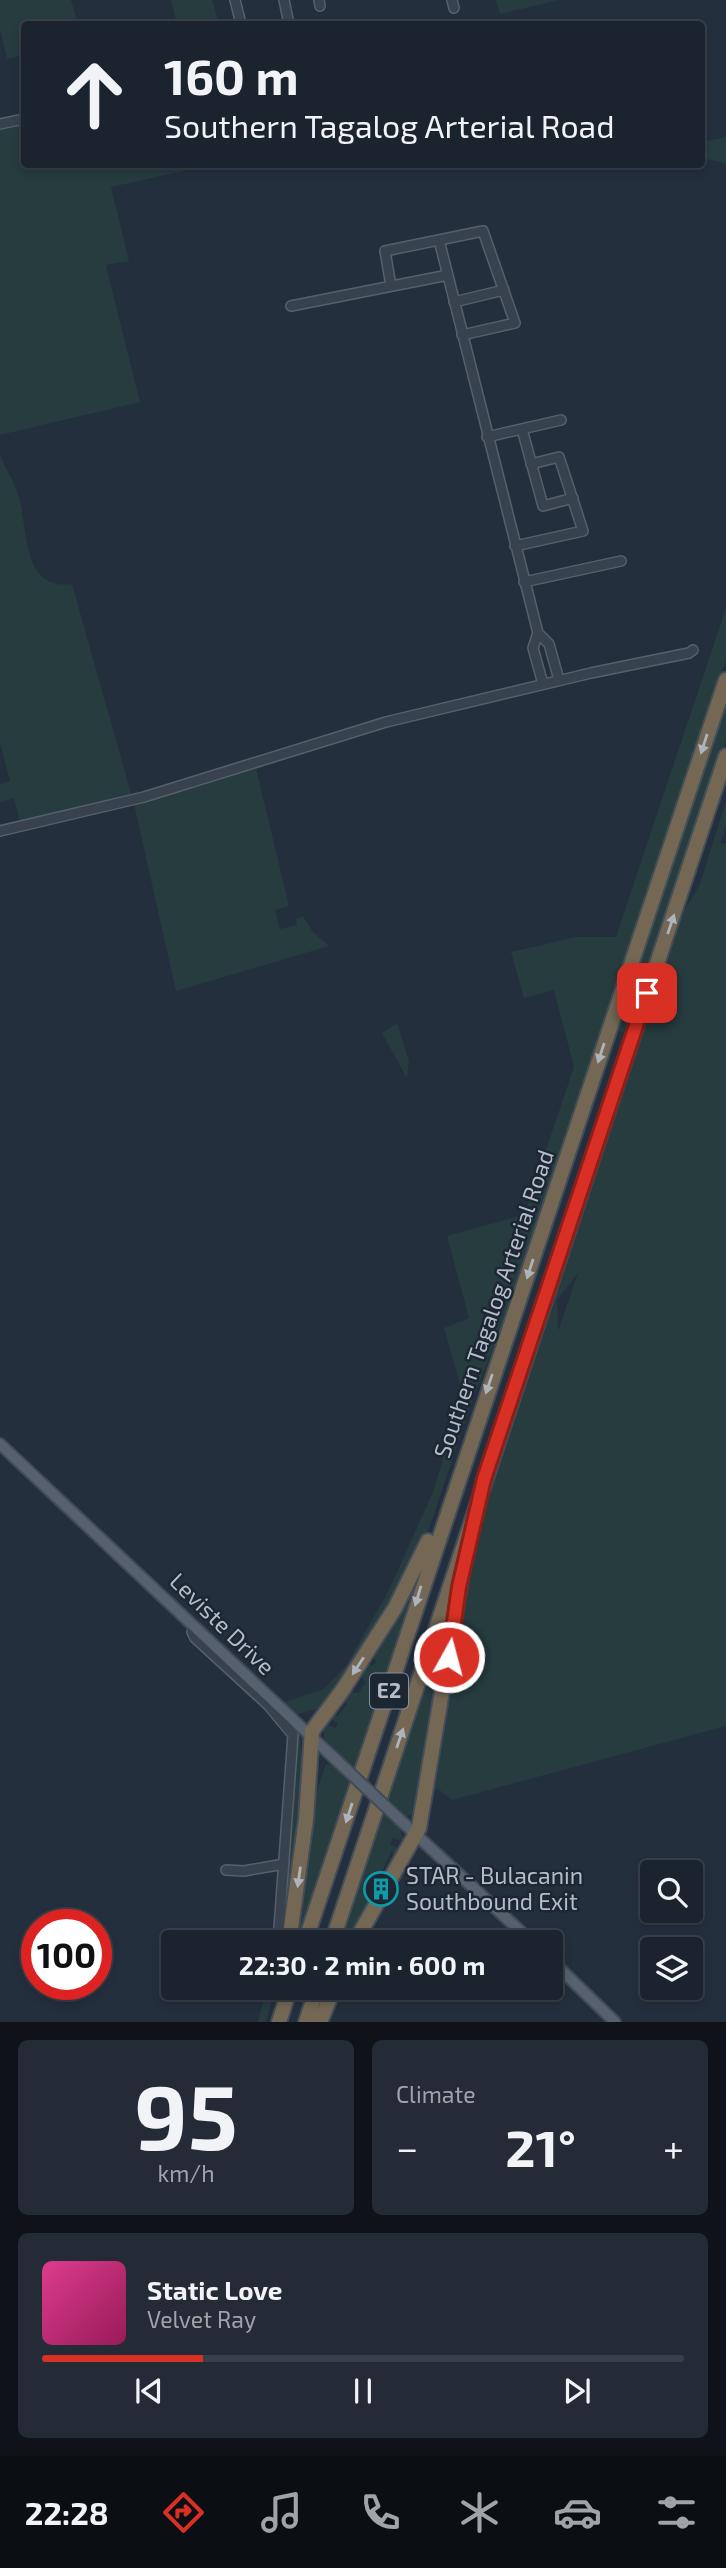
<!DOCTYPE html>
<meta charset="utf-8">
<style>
:root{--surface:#1b232e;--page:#242b36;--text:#f1f3f6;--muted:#a0a4aa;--line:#39404a;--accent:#d93025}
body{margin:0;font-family:"Exo 2",sans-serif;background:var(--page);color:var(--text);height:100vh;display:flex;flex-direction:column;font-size:26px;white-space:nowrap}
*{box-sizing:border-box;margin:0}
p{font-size:23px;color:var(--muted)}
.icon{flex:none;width:38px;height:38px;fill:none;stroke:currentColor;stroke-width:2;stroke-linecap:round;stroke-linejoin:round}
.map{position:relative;height:2022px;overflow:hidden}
.sheet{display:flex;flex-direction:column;gap:18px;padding:18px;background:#0f1319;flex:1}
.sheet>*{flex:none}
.guide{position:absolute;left:21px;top:21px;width:684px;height:147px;border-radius:7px;box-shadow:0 4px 10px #0003,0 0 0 2px var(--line);background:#1b232e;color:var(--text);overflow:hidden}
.fabs{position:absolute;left:640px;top:1860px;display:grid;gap:14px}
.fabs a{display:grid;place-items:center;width:63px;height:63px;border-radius:7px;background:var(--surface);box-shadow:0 4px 10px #0003,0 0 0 2px var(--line);font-size:35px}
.speed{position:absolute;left:21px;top:1909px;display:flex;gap:14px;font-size:35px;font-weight:700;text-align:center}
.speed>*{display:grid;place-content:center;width:91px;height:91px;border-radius:50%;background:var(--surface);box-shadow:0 4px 10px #0003,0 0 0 2px var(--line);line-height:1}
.speed .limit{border:10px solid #d22;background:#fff;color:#111}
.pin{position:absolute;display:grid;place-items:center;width:60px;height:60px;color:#fff;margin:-30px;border-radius:14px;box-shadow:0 4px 10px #0006}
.me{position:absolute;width:77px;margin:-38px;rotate:7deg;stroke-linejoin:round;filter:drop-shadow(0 0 5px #0008)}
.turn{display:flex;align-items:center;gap:24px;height:147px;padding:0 28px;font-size:32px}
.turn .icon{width:91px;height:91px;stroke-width:2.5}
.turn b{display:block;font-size:49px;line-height:60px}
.big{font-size:52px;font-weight:700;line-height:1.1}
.sheet .card{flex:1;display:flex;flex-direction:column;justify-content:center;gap:10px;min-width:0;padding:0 24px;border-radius:10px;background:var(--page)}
.sheet .dial{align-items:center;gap:0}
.dial b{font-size:91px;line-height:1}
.song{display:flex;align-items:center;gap:21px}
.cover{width:84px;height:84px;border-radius:10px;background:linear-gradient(135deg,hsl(330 70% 55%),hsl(330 70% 35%))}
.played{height:7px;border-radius:4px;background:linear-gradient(90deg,var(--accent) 25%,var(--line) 25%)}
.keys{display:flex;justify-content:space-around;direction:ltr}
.heat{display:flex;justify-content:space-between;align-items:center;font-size:38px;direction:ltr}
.sheet .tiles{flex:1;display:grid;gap:18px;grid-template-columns:1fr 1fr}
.card:last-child{grid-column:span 2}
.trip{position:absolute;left:161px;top:1930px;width:402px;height:70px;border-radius:7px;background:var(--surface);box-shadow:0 4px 10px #0003,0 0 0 2px var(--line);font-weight:700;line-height:70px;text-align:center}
.dock{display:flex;height:112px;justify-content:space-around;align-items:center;background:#0b0e12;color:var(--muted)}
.dock .icon{width:49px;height:49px}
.dock .selected{color:var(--accent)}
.dock b{font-size:32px;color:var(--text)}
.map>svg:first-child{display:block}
</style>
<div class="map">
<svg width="726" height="2022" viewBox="0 0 726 2022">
<rect width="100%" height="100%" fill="#242f3e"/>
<path fill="#263c3f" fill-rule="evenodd" d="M 0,0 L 71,0 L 78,24 L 24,24 L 24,55 L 7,59 L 0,30 Z
M 171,0 L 212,0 L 219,24 L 177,24 Z
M 496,0 L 559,0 L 500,14 Z
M 24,124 L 24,164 L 211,165 L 111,187 L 129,261 L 106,265 L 140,402 L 0,435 L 0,129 Z
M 726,137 L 726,163 L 702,158 L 702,142 Z
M 0,455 C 5,468 14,481 18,494 C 29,527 20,591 72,584 L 132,797 L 20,822 L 14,798 L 0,802 L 0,784 L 10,781 L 0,743 Z
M 726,608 L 726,660 L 515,1292 L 472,1401 L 430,1526 L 391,1606 L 338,1681 L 340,1683 L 320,1708 L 295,1715 L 282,1703 L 324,1689 L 346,1666 L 388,1592 L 433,1492 L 463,1394 L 444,1328 L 469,1318 L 447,1236 L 524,1215 L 574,1067 L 554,990 L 524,998 L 511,952 L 576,937 L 616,937 Z
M 726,692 L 726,740 L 627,1034 L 613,1029 Z
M 256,768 L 289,906 L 275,910 L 280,929 L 297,925 L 296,919 L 303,916 L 313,932 L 329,946 L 176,991 L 134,804 Z
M 726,801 L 726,826 L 720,844 L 726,843 L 726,1726 L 452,1800 L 437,1788 L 430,1800 L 428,1820 L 426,1815 L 455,1664 L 460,1610 L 475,1540 L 538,1339 L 677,923 L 700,884 ZM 578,1273 L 558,1331 L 557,1300 Z
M 397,1023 L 409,1061 L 407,1078 L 382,1033 Z
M 456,1576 L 445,1651 L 438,1651 L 437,1662 L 442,1663 L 415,1814 L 405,1816 L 396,1807 L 389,1815 L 397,1823 L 403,1837 L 401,1841 L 393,1838 L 390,1844 L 399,1849 L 394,1858 L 392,1850 L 349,1942 L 338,1942 L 432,1666 Z
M 406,1600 L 408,1606 L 300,1942 L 293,1942 L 302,1915 L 300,1905 L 314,1799 L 326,1764 L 335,1766 L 340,1755 L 325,1741 L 323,1728 L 327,1724 L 335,1728 L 338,1724 L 330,1717 L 335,1710 L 337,1716 L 347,1704 L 345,1697 L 350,1692 L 358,1693 L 366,1682 L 359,1675 L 367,1663 L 372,1666 L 376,1662 L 373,1656 Z
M 293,1727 L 300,1735 L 304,1789 L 286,1910 L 285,1887 L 293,1803 Z
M 266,1988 L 275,1988 L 266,2022 L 258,2022 Z"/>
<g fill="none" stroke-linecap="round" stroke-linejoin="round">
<g stroke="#565f6c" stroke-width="12">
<path id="minor" d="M 235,0 L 241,24
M 284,0 L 289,24
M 319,0 L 320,6
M 452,0 L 454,8
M 0,124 L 24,119
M 439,240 L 538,633 L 549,644 L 559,680
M 391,286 L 385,251 L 483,231 L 515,323 L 462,335
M 454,302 L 504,290
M 291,306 L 448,275
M 522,429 L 543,506 L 573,498
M 487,437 L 561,420
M 515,546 L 583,531 L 559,457 L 531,464
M 524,582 L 621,561
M 538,633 L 533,648 L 543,684
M 0,831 L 144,797 L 386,722 L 591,673 L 689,653 L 693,650
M 195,1627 L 192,1632 L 195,1638 L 268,1705 L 293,1735 L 278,1942
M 226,1870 L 244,1871 L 284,1864
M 221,1934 L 236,1934 L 256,1942
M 220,1989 L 222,1988"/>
</g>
<g stroke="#414a57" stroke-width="14">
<path id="major" d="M 0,1444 L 333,1757
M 398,1818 L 532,1942
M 551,1960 L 615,2022"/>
</g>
<g stroke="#434c59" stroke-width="18">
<path id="highway" d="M 289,1942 L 306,1819 L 312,1731 L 342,1691 L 395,1608 L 428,1541
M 305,1942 L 726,680
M 332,1942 L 726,756
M 355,1942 L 419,1828 L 462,1573
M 279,2022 L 290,1988
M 306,2022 L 317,1988
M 320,2022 L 334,1988"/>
</g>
<use href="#minor" stroke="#38414e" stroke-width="9"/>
<use href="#major" stroke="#56606e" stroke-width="10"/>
<use href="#highway" stroke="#746855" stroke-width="14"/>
<g stroke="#414a57" stroke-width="14" stroke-linecap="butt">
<path id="major-bridge" d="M 333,1757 L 398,1818"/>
</g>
<use href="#major-bridge" stroke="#56606e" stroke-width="10"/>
</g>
<defs><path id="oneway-solid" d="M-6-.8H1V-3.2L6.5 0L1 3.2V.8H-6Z" transform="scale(1.75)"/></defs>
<g fill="#aeb4bd">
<use href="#oneway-solid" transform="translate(704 744) rotate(108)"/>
<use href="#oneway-solid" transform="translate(671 924) rotate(-71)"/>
<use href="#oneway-solid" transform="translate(601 1053) rotate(108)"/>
<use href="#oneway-solid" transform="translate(530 1269) rotate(108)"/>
<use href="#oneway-solid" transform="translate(489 1384) rotate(109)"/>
<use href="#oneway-solid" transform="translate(418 1596) rotate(107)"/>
<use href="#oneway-solid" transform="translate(358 1666) rotate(123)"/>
<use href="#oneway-solid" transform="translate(400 1738) rotate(-71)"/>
<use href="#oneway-solid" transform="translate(349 1813) rotate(108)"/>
<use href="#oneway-solid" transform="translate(299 1877) rotate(98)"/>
</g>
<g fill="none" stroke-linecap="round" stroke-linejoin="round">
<g stroke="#8d1f18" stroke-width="18">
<path id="route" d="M 449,1657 L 459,1587 L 484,1479 L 647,993"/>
</g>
<use href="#route" stroke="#d93025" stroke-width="12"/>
</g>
<defs>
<g id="building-ring" transform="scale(1.75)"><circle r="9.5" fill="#1d2633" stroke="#0f9aa8" stroke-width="1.5"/><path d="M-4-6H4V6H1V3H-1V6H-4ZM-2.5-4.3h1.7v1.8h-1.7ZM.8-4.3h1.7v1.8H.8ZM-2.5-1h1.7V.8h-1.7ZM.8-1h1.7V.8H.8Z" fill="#0f9aa8"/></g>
</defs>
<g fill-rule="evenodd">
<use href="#building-ring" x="381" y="1889"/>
</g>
<g text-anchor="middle" stroke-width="5" stroke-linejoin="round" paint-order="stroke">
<rect fill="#1d2633" stroke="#878f9c" stroke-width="2" x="370" y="1673.5" width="38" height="35" rx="5"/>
<g font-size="21" font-weight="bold" fill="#b4bcc9">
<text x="389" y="1698">E2</text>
</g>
<g font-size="23" fill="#b4bcc9" stroke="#1d2633">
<text transform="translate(494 1304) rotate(-71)" y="8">Southern Tagalog Arterial Road</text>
<text transform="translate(222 1624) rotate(44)" y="8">Leviste Drive</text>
</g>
<g font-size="23" fill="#b4bcc9" stroke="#1d2633" text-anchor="start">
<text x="406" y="1884">STAR - Bulacanin<tspan x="406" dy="26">Southbound Exit</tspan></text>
</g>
</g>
</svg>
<div class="fabs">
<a><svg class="icon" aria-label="search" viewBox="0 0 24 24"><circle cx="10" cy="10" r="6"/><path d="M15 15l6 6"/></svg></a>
<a><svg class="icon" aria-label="layers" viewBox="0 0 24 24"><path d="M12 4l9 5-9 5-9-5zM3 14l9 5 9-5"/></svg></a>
</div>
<div class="speed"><div class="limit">100</div></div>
<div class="pin" style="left:647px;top:993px;background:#d93025"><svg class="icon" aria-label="arrive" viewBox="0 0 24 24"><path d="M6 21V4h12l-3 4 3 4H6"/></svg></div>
<svg class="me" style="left:449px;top:1657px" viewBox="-20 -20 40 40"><circle r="17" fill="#d93025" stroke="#fff" stroke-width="3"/><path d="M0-11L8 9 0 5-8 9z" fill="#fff"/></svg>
<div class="trip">22:30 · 2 min · 600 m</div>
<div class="guide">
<div class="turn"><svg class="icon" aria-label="ahead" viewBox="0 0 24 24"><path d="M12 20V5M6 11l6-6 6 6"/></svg><div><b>160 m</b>Southern Tagalog Arterial Road</div></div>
</div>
</div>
<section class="sheet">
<div class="tiles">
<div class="card dial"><b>95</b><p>km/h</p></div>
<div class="card"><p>Climate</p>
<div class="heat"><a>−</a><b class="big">21°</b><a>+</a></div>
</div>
<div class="card">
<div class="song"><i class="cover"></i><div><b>Static Love</b><p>Velvet Ray</p></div></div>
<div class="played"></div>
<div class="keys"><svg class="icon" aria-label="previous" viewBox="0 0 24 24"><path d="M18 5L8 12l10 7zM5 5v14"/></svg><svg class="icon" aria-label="pause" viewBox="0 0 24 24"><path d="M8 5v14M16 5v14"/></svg><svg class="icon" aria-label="next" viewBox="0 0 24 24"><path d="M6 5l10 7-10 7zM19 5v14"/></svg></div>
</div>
</div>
</section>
<nav class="dock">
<b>22:28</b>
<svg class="icon selected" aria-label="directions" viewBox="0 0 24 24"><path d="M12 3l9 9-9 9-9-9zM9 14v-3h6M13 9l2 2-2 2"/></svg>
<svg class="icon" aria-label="music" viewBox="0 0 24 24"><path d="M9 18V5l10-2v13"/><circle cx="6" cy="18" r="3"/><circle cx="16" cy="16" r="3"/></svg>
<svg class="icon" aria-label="phone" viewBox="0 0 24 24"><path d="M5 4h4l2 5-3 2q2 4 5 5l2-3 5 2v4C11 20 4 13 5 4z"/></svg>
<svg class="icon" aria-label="climate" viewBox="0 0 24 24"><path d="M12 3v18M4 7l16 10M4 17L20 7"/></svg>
<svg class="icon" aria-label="car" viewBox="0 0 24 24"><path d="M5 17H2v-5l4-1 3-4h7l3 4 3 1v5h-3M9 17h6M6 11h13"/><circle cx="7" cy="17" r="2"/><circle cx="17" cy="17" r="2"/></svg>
<svg class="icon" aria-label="filters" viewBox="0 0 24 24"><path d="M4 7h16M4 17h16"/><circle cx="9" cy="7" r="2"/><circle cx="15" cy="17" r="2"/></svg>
</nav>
